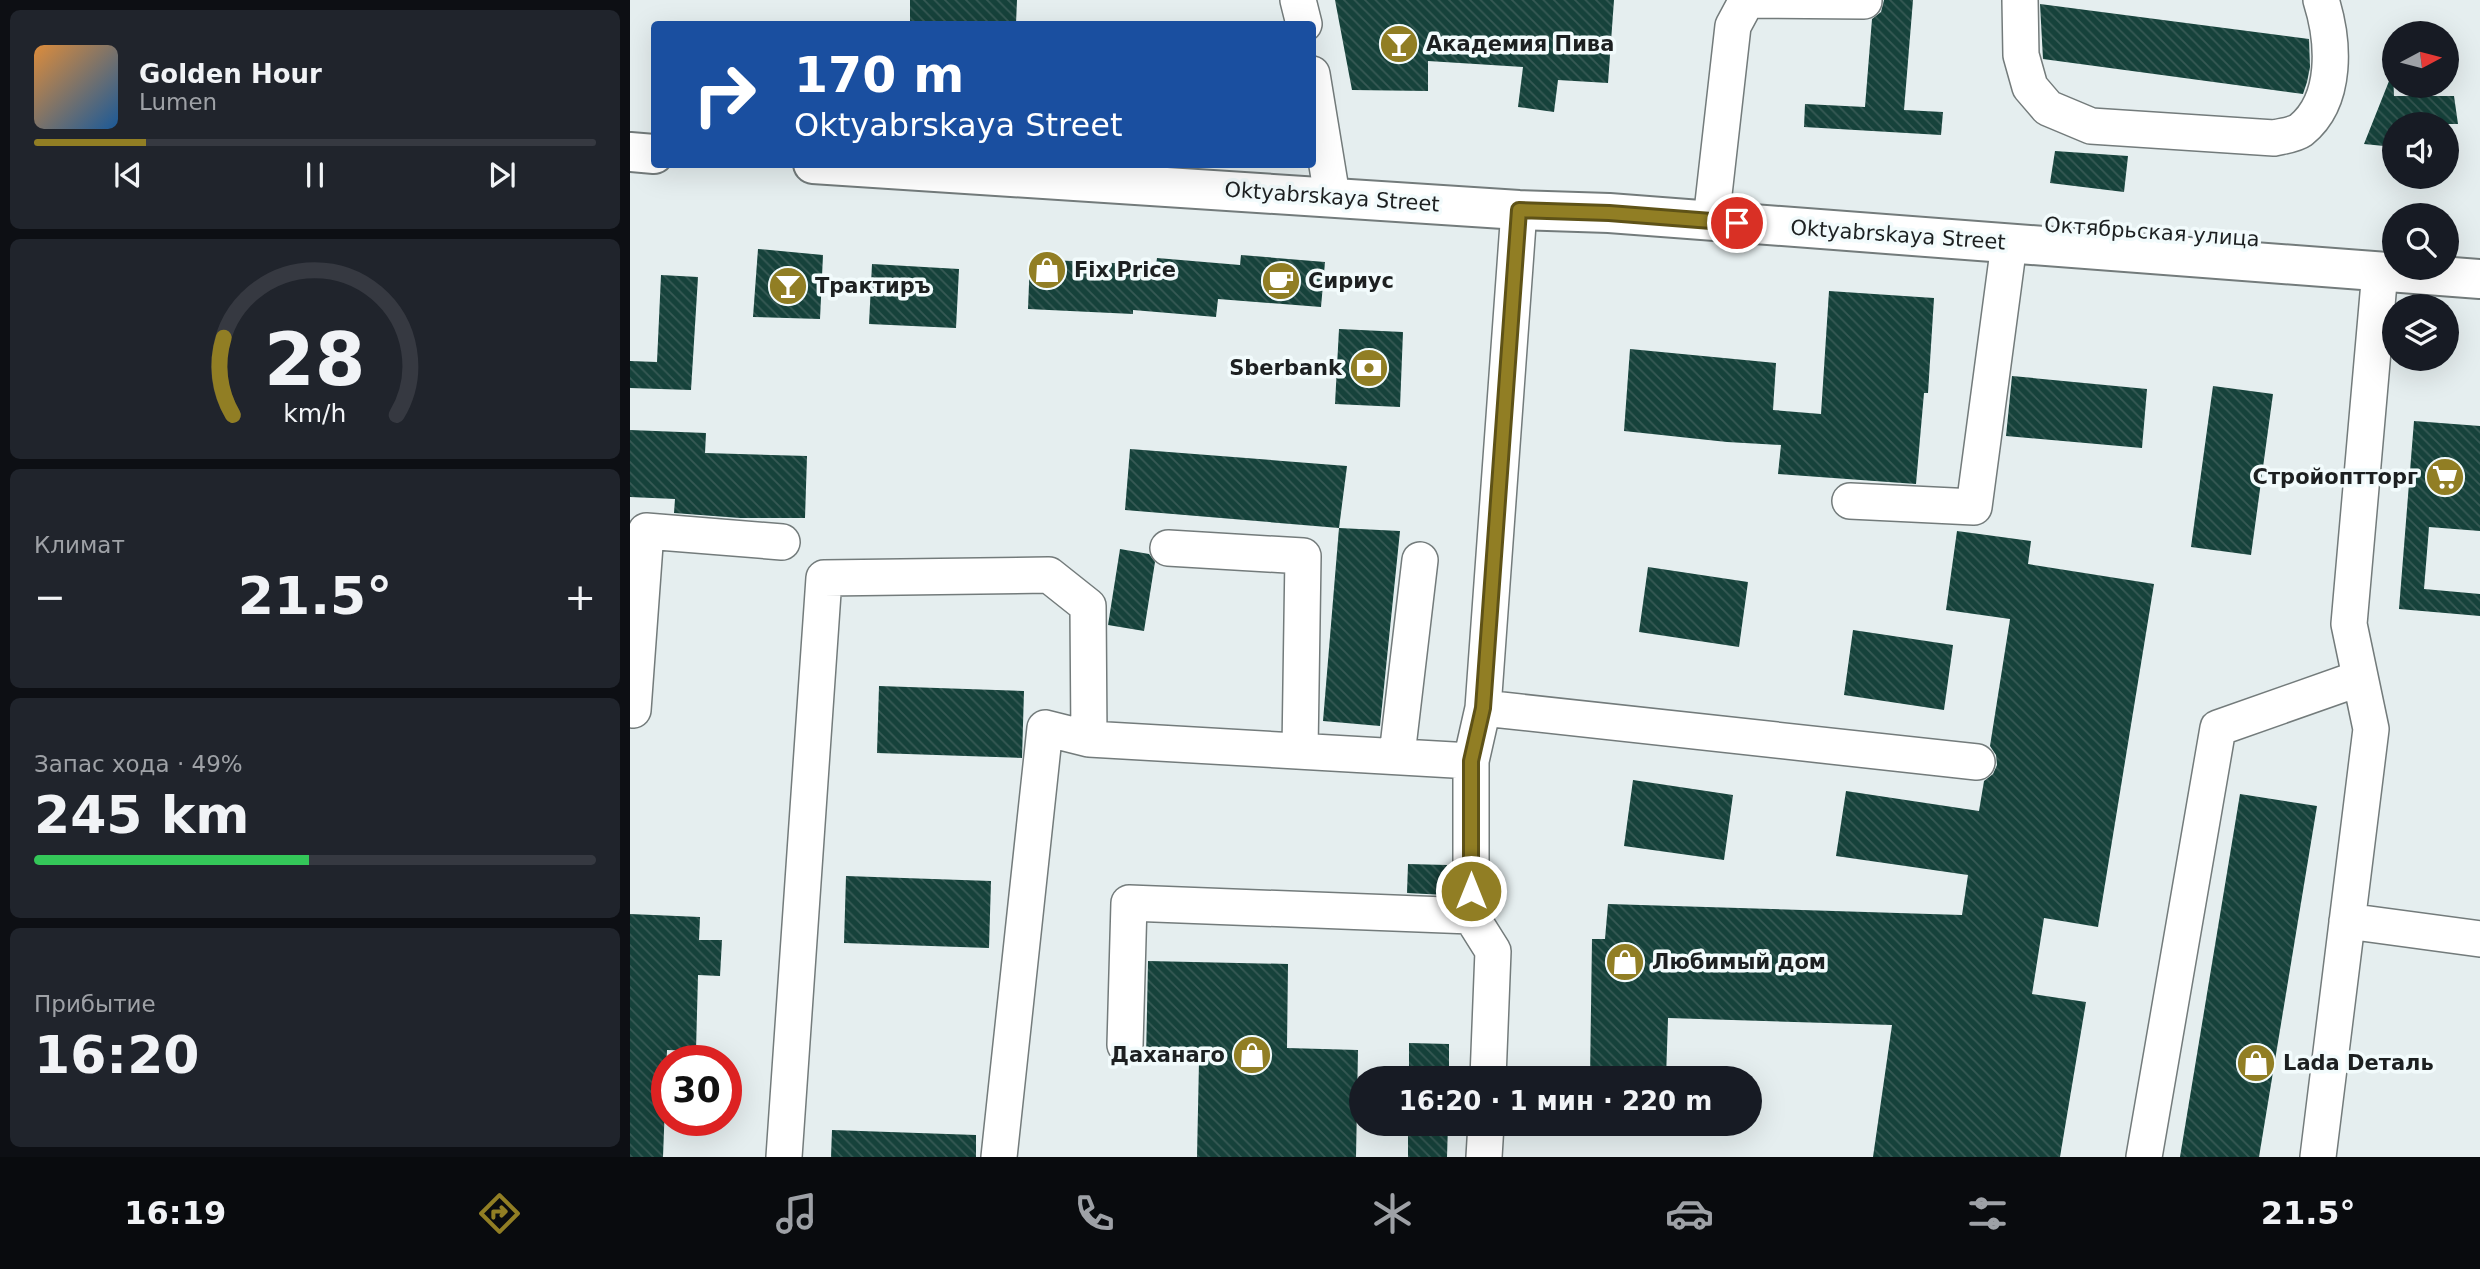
<!DOCTYPE html>
<html lang="ru">
<meta charset="utf-8">
<style>
:root{--surface:#171b24;--page:#20242c;--text:#f1f3f6;--muted:#9ea1a6;--line:#363941;--accent:#917e24}
body{margin:0;font-family:"DejaVu Sans",sans-serif;background:var(--page);color:var(--text);height:100vh;display:flex;flex-direction:column;font-size:26px;white-space:nowrap}
*{box-sizing:border-box;margin:0}
p{font-size:23px;color:var(--muted)}
.icon{flex:none;width:38px;height:38px;fill:none;stroke:currentColor;stroke-width:2;stroke-linecap:round;stroke-linejoin:round}
.map{position:relative;flex:1;overflow:hidden}
.panel{display:flex;flex-direction:column;gap:10px;padding:10px;background:#0d0f14;width:630px}
.panel>*{flex:none}
.hud{position:absolute;left:21px;top:21px;width:665px;height:147px;border-radius:7px;box-shadow:0 7px 28px #0002;background:#1a4fa0;color:#fff;overflow:hidden}
.needle{width:46px;rotate:83deg}
.buttons{position:absolute;left:1752px;top:21px;display:grid;gap:14px}
.buttons a{display:grid;place-items:center;width:77px;height:77px;border-radius:50%;background:var(--surface);box-shadow:0 7px 28px #0002;font-size:35px}
.speed{position:absolute;left:21px;top:1045px;display:flex;gap:14px;font-size:35px;font-weight:700;text-align:center}
.speed>*{display:grid;place-content:center;width:91px;height:91px;border-radius:50%;background:var(--surface);box-shadow:0 7px 28px #0002;line-height:1}
.speed .limit{border:10px solid #d22;background:#fff;color:#111}
.pin{position:absolute;display:grid;place-items:center;width:60px;height:60px;color:#fff;margin:-30px;border:4px solid #fff;border-radius:50%;box-shadow:0 2px 7px #0007}
.me{position:absolute;width:77px;margin:-38px;rotate:0deg;stroke-linejoin:round;filter:drop-shadow(0 0 5px #0008)}
.turn{display:flex;align-items:center;gap:24px;height:147px;padding:0 28px;font-size:32px}
.turn .icon{width:91px;height:91px;stroke-width:2.5}
.turn b{display:block;font-size:49px;line-height:60px}
.big{font-size:52px;font-weight:700;line-height:1.1}
.panel .tile{flex:1;display:flex;flex-direction:column;justify-content:center;gap:10px;min-width:0;padding:0 24px;border-radius:10px;background:var(--page)}
.panel .dial{align-items:center;gap:0}
.dial svg{height:182px;overflow:visible;fill:none;stroke:var(--line);stroke-width:7;stroke-linecap:round;text-anchor:middle}
.dial text{fill:var(--text);stroke:none}
.song{display:flex;align-items:center;gap:21px}
.cover{width:84px;height:84px;border-radius:10px;background:linear-gradient(135deg,hsl(30 70% 55%),hsl(210 70% 35%))}
.played{height:7px;border-radius:4px;background:linear-gradient(90deg,var(--accent) 20%,var(--line) 20%)}
.keys{display:flex;justify-content:space-around;direction:ltr}
.heat{display:flex;justify-content:space-between;align-items:center;font-size:38px;direction:ltr}
.charge{height:10px;border-radius:5px;background:linear-gradient(90deg,#34c759 49%,var(--line) 0)}
.trip{position:absolute;left:719px;top:1066px;width:413px;height:70px;border-radius:35px;background:var(--surface);box-shadow:0 7px 28px #0002;font-weight:700;line-height:70px;text-align:center}
.tab-bar{display:flex;height:112px;justify-content:space-around;align-items:center;background:#090b0e;color:var(--muted)}
.tab-bar .icon{width:49px;height:49px}
.tab-bar .current{color:var(--accent)}
.tab-bar b{font-size:32px;color:var(--text)}
main{display:flex;flex:1;min-height:0}
.map>svg:first-child{display:block}
</style>
<main>
<section class="panel">
<div class="tile">
<div class="song"><i class="cover"></i><div><b>Golden Hour</b><p>Lumen</p></div></div>
<div class="played"></div>
<div class="keys"><svg class="icon" aria-label="previous" viewBox="0 0 24 24"><path d="M18 5L8 12l10 7zM5 5v14"/></svg><svg class="icon" aria-label="pause" viewBox="0 0 24 24"><path d="M8 5v14M16 5v14"/></svg><svg class="icon" aria-label="next" viewBox="0 0 24 24"><path d="M6 5l10 7-10 7zM19 5v14"/></svg></div>
</div>
<div class="tile dial"><svg viewBox="0 0 100 80">
<path d="M14 69A42 42 0 1 1 86 69"/>
<path d="M14 69A42 42 0 0 1 10 35" stroke="#917e24"/>
<text x="50" y="56" font-size="32" font-weight="700">28</text>
<text x="50" y="72" font-size="11">km/h</text>
</svg></div>
<div class="tile"><p>Климат</p>
<div class="heat"><a>−</a><b class="big">21.5°</b><a>+</a></div>
</div>
<div class="tile"><p>Запас хода · 49%</p><b class="big">245 km</b><div class="charge"></div></div>
<div class="tile"><p>Прибытие</p><b class="big">16:20</b></div>
</section>
<div class="map">
<svg width="1850" height="1157" viewBox="0 0 1850 1157">
<defs>
<pattern id="building-back-hatch" width="6" height="6" patternUnits="userSpaceOnUse" patternTransform="scale(1.75)"><rect width="6" height="6" fill="#16423b"/><path d="M-1 5l2 2M0 0l6 6M5-1l2 2" fill="none" stroke="#375a55"/></pattern>
</defs>
<rect width="100%" height="100%" fill="#e5eeef"/>
<path fill="url(#building-back-hatch)" d="M 280,0 L 387,0 L 386,24 L 280,24 Z
M 705,0 L 984,0 L 978,83 L 928,80 L 924,112 L 888,107 L 893,67 L 798,61 L 798,91 L 722,90 Z
M 1254,0 L 1283,0 L 1274,110 L 1313,112 L 1311,135 L 1174,127 L 1175,104 L 1235,107 L 1242,19 L 1251,12 Z
M 1410,4 L 1679,39 L 1680,67 L 1677,82 L 1673,94 L 1413,59 Z
M 1763,71 L 1764,96 L 1824,96 L 1828,124 L 1764,124 L 1764,147 L 1734,144 Z
M 1425,151 L 1498,156 L 1494,192 L 1420,183 Z
M 128,249 L 193,255 L 190,319 L 123,317 Z
M 611,255 L 695,262 L 691,307 L 588,299 L 586,317 L 503,310 L 503,314 L 398,309 L 400,259 L 526,265 L 527,258 L 610,265 Z
M 242,264 L 329,269 L 326,328 L 239,324 Z
M 31,275 L 68,277 L 61,390 L 0,388 L 0,361 L 27,362 Z
M 1199,291 L 1304,298 L 1298,393 L 1294,393 L 1286,484 L 1148,474 L 1151,445 L 1097,442 L 994,431 L 1000,349 L 1146,363 L 1143,410 L 1191,414 Z
M 709,329 L 773,332 L 770,407 L 705,404 Z
M 1382,376 L 1517,389 L 1512,448 L 1376,436 Z
M 1583,386 L 1643,394 L 1621,555 L 1561,547 Z
M 1784,421 L 1850,426 L 1850,531 L 1799,527 L 1794,589 L 1850,594 L 1850,616 L 1769,609 Z
M 0,430 L 76,433 L 75,453 L 177,456 L 175,518 L 110,518 L 44,513 L 45,499 L 0,497 Z
M 500,449 L 717,466 L 709,528 L 495,510 Z
M 709,528 L 770,531 L 750,726 L 693,721 Z
M 1327,531 L 1401,541 L 1398,564 L 1524,584 L 1468,927 L 1414,918 L 1402,994 L 1456,1002 L 1430,1157 L 1243,1157 L 1262,1025 L 1038,1018 L 1036,1078 L 960,1078 L 962,939 L 975,939 L 978,904 L 1332,915 L 1338,875 L 1206,856 L 1216,791 L 1349,811 L 1354,781 L 1363,774 L 1367,765 L 1366,755 L 1360,746 L 1380,619 L 1316,610 Z
M 490,549 L 519,554 L 525,562 L 514,631 L 478,625 Z
M 1018,567 L 1118,582 L 1109,647 L 1009,632 Z
M 1223,630 L 1323,645 L 1314,710 L 1214,695 Z
M 249,686 L 394,691 L 392,758 L 247,753 Z
M 1003,780 L 1103,795 L 1094,860 L 994,846 Z
M 1610,794 L 1687,806 L 1629,1157 L 1550,1157 Z
M 778,864 L 817,865 L 816,895 L 777,893 Z
M 216,876 L 361,881 L 359,948 L 214,943 Z
M 0,914 L 70,917 L 69,940 L 92,940 L 90,976 L 68,975 L 66,1051 L 37,1050 L 33,1157 L 0,1157 Z
M 518,961 L 658,964 L 657,1048 L 728,1050 L 726,1157 L 567,1157 L 569,1061 L 516,1060 Z
M 779,1043 L 819,1044 L 819,1078 L 779,1078 Z
M 778,1124 L 818,1124 L 817,1157 L 778,1157 Z
M 202,1130 L 346,1135 L 346,1157 L 201,1157 Z"/>
<g fill="none" stroke-linecap="round" stroke-linejoin="round">
<g stroke="#737b7b" stroke-width="38">
<path id="minor" d="M 668,0 L 674,24
M 1390,0 L 1391,55 L 1400,87 L 1418,108 L 1461,126 L 1644,138 C 1652,136 1664,135 1671,130 C 1708,100 1704,41 1691,0
M 682,74 L 702,196
M 1083,203 L 1103,26 L 1117,0 L 1234,1
M 1220,501 L 1344,507 L 1379,244
M 538,548 L 673,556 L 670,750
M 853,708 L 1347,762
M 0,709 L 3,710 L 16,531 L 152,542
M 767,755 L 790,560
M 1717,921 L 1850,939
M 495,1045 L 499,903 L 841,916
M 858,1078 L 863,951 L 841,916 L 841,761 L 853,708 L 889,210
M 154,1157 L 194,578 L 419,575 L 458,606 L 459,739
M 369,1157 L 415,728 L 459,739 L 841,761
M 854,1157 L 856,1124
M 1514,1157 L 1588,728 L 1730,678
M 1688,1157 L 1741,729 L 1719,624 L 1750,271"/>
</g>
<g stroke="#737b7b" stroke-width="42">
<path id="major" d="M 0,152 L 24,154
M 183,164 L 889,210 L 979,213 L 1850,279"/>
</g>
<use href="#minor" stroke="#fff" stroke-width="35"/>
<use href="#major" stroke="#fff" stroke-width="38"/>
</g>
<g fill="none" stroke-linecap="round" stroke-linejoin="round">
<g stroke="#5e5217" stroke-width="18">
<path id="route" d="M 841,891 L 841,761 L 853,708 L 889,210 L 979,213 L 1107,223"/>
</g>
<use href="#route" stroke="#917e24" stroke-width="12"/>
</g>
<defs>
<g id="bar-disc" transform="scale(2.0125)"><circle r="9.5" fill="#917e24" stroke="#f2fbfc"/><path d="M-6-5H6L.8 .8V4.5H3.5V6h-7V4.5H-.8V.8Z" fill="#fff"/></g>
<g id="shop-disc" transform="scale(2.0125)"><circle r="9.5" fill="#917e24" stroke="#f2fbfc"/><path d="M-5-2.5h2.3a2.7 3.5 0 0 1 5.4 0H5L5.5 6h-11ZM-1.5-2.5h3a1.5 2.3 0 0 0-3 0Z" fill="#fff"/></g>
<g id="cafe-disc" transform="scale(2.0125)"><circle r="9.5" fill="#917e24" stroke="#f2fbfc"/><path d="M-5.5-4.5H6V0H3Q3 3.5 0 3.5H-2.5Q-5.5 3.5-5.5 0ZM3-3.2v2h1.7v-2ZM-6 4.5H4V6H-6Z" fill="#fff"/></g>
<g id="bank-disc" transform="scale(2.0125)"><circle r="9.5" fill="#917e24" stroke="#f2fbfc"/><path d="M-6-4H6V4H-6ZM0-2.3a2.3 2.3 0 1 0 0 4.6a2.3 2.3 0 1 0 0-4.6Z" fill="#fff"/></g>
<g id="supermarket-disc" transform="scale(2.0125)"><circle r="9.5" fill="#917e24" stroke="#f2fbfc"/><path d="M-6-5.5h2.5l.6 2H6L4.5 2H-2.5L-4.4-4H-6ZM-1.5 3.2a1.3 1.3 0 1 0 .1 0ZM3 3.2a1.3 1.3 0 1 0 .1 0Z" fill="#fff"/></g>
</defs>
<g fill-rule="evenodd">
<use href="#bar-disc" x="769" y="44"/>
<use href="#shop-disc" x="417" y="270"/>
<use href="#cafe-disc" x="651" y="281"/>
<use href="#bar-disc" x="158" y="286"/>
<use href="#bank-disc" x="739" y="368"/>
<use href="#supermarket-disc" x="1815" y="477"/>
<use href="#shop-disc" x="995" y="962"/>
<use href="#shop-disc" x="622" y="1055"/>
<use href="#shop-disc" x="1626" y="1063"/>
</g>
<g text-anchor="middle" stroke-width="7" stroke-linejoin="round" paint-order="stroke">
<g font-size="21" font-weight="bold" fill="#1d2021" stroke="#f2fbfc" text-anchor="start">
<text x="796" y="51">Академия Пива</text>
<text x="444" y="277">Fix Price</text>
<text x="678" y="288">Сириус</text>
<text x="185" y="293">Трактиръ</text>
<text x="712" y="375" text-anchor="end">Sberbank</text>
<text x="1788" y="484" text-anchor="end">Стройоптторг</text>
<text x="1022" y="969">Любимый дом</text>
<text x="595" y="1062" text-anchor="end">Даханаго</text>
<text x="1653" y="1070">Lada Dеталь</text>
</g>
<g font-size="21" fill="#1d2021" stroke="#f2fbfc">
<text transform="translate(702 197) rotate(4)" y="7">Oktyabrskaya Street</text>
<text transform="translate(1522 232) rotate(4)" y="7">Октябрьская улица</text>
<text transform="translate(1268 235) rotate(4)" y="7">Oktyabrskaya Street</text>
</g>
</g>
</svg>
<div class="buttons">
<a><svg class="needle" viewBox="-14 -14 28 28"><path d="M0-13l5 13h-10z" fill="#e53935"/><path d="M0 13l5-13h-10z" fill="#9ea1a6"/></svg></a>
<a><svg class="icon" aria-label="sound" viewBox="0 0 24 24"><path d="M4 9h4l5-4v14l-5-4H4zM17 9q2 3 0 6"/></svg></a>
<a><svg class="icon" aria-label="search" viewBox="0 0 24 24"><circle cx="10" cy="10" r="6"/><path d="M15 15l6 6"/></svg></a>
<a><svg class="icon" aria-label="layers" viewBox="0 0 24 24"><path d="M12 4l9 5-9 5-9-5zM3 14l9 5 9-5"/></svg></a>
</div>
<div class="speed"><div class="limit">30</div></div>
<div class="pin" style="left:1107px;top:223px;background:#d93025"><svg class="icon" aria-label="arrive" viewBox="0 0 24 24"><path d="M6 21V4h12l-3 4 3 4H6"/></svg></div>
<svg class="me" style="left:841px;top:891px" viewBox="-20 -20 40 40"><circle r="17" fill="#917e24" stroke="#fff" stroke-width="3"/><path d="M0-11L8 9 0 5-8 9z" fill="#fff"/></svg>
<div class="trip">16:20 · 1 мин · 220 m</div>
<div class="hud">
<div class="turn"><svg class="icon" aria-label="right" viewBox="0 0 24 24"><path d="M7 20v-9h11M14 6l5 5-5 5"/></svg><div><b>170 m</b>Oktyabrskaya Street</div></div>
</div>
</div>
</main>
<nav class="tab-bar">
<b>16:19</b>
<svg class="icon current" aria-label="directions" viewBox="0 0 24 24"><path d="M12 3l9 9-9 9-9-9zM9 14v-3h6M13 9l2 2-2 2"/></svg>
<svg class="icon" aria-label="music" viewBox="0 0 24 24"><path d="M9 18V5l10-2v13"/><circle cx="6" cy="18" r="3"/><circle cx="16" cy="16" r="3"/></svg>
<svg class="icon" aria-label="phone" viewBox="0 0 24 24"><path d="M5 4h4l2 5-3 2q2 4 5 5l2-3 5 2v4C11 20 4 13 5 4z"/></svg>
<svg class="icon" aria-label="climate" viewBox="0 0 24 24"><path d="M12 3v18M4 7l16 10M4 17L20 7"/></svg>
<svg class="icon" aria-label="car" viewBox="0 0 24 24"><path d="M5 17H2v-5l4-1 3-4h7l3 4 3 1v5h-3M9 17h6M6 11h13"/><circle cx="7" cy="17" r="2"/><circle cx="17" cy="17" r="2"/></svg>
<svg class="icon" aria-label="filters" viewBox="0 0 24 24"><path d="M4 7h16M4 17h16"/><circle cx="9" cy="7" r="2"/><circle cx="15" cy="17" r="2"/></svg>
<b>21.5°</b>
</nav>
